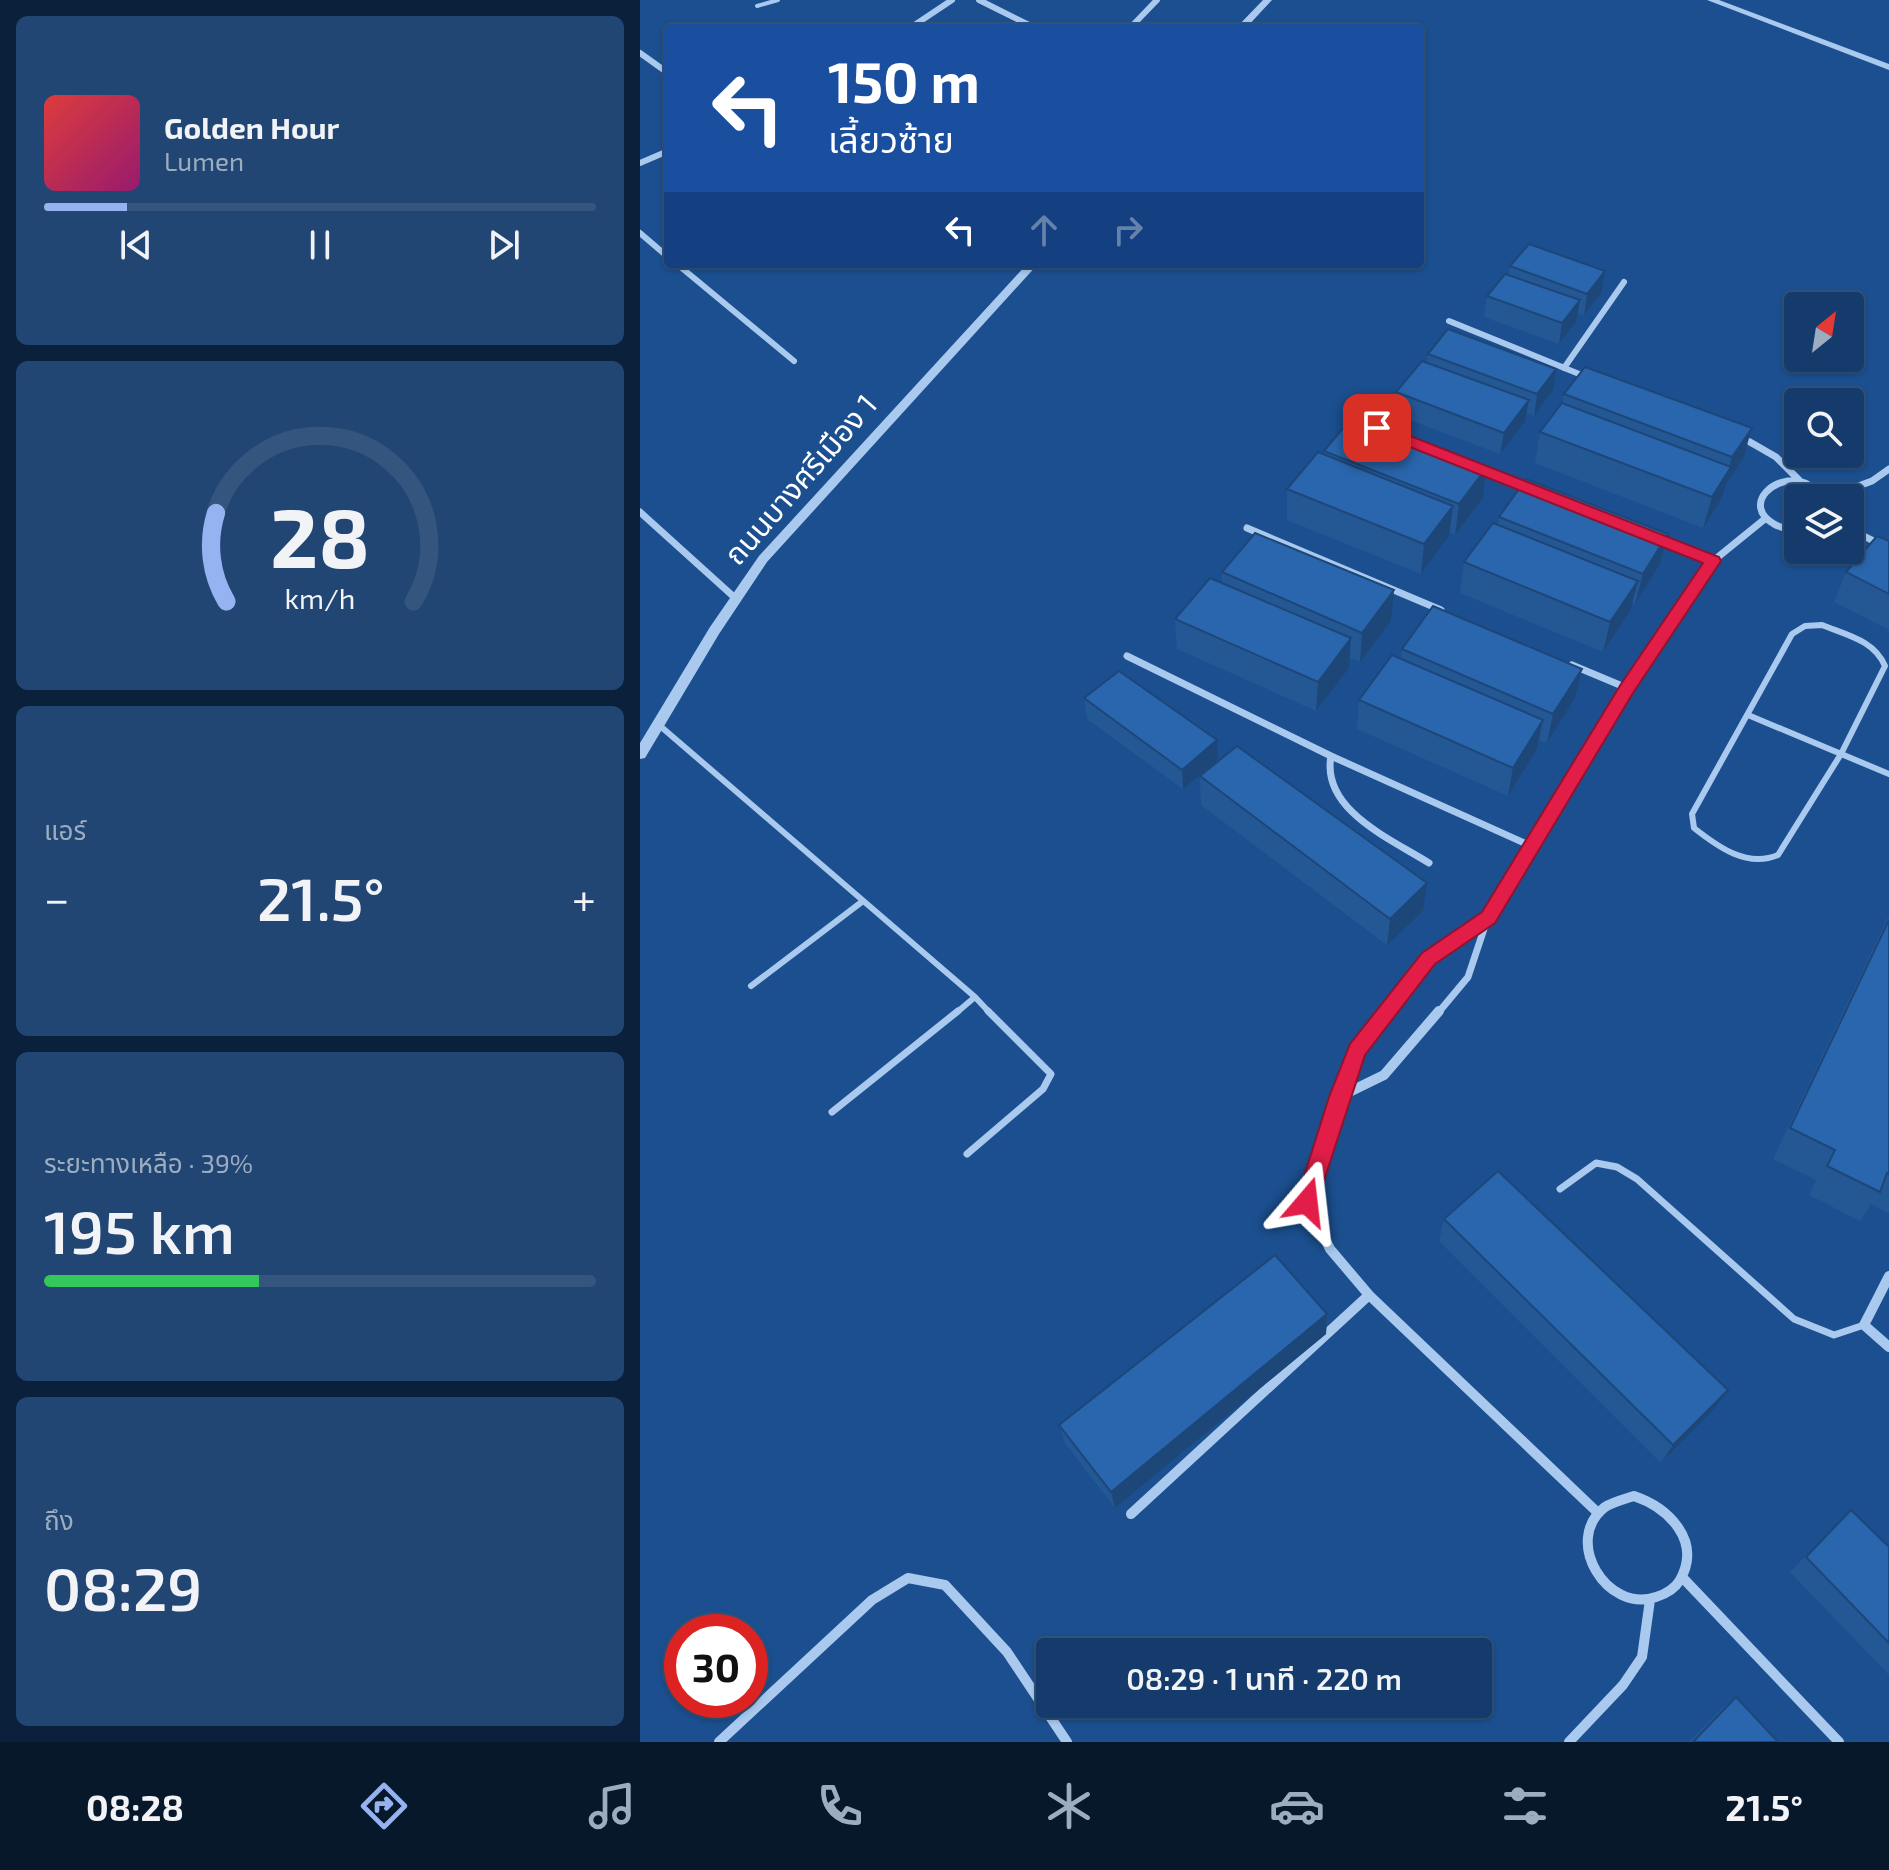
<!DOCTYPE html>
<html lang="th">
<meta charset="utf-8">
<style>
:root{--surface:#143b6b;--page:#214673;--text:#f1f3f6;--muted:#9dadc1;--line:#33557e;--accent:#95b2f1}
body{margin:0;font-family:"Exo 2","Noto Sans Thai",sans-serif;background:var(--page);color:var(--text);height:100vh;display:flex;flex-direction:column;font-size:30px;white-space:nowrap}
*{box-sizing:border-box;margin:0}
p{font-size:26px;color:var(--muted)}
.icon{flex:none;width:44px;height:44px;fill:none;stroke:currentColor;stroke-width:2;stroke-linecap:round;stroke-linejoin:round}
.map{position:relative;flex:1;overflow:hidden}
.panel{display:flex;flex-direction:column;gap:16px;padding:16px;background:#0b203b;width:640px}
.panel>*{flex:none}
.hud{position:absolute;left:24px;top:24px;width:760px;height:244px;border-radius:8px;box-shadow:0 2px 6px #0004,0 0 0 2px var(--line);background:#1a4fa0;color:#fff;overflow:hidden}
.needle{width:52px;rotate:30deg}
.buttons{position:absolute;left:1144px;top:292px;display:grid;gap:16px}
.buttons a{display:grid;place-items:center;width:80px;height:80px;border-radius:8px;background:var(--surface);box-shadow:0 2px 6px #0004,0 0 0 2px var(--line);font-size:40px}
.speed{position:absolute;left:24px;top:1614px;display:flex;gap:16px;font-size:40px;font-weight:700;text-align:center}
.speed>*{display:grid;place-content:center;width:104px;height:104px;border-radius:50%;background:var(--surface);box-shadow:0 2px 6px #0004,0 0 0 2px var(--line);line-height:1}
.speed .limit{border:12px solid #d22;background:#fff;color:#111}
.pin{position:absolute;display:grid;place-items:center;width:68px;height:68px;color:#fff;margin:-34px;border-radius:16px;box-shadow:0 4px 12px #0006}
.me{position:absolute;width:88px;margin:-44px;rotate:17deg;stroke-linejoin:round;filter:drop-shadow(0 0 6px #0008)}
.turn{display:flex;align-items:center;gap:28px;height:168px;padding:0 32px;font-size:36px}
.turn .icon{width:104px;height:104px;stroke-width:2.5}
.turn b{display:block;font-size:56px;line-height:68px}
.lanes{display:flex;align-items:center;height:76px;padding:0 32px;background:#0003;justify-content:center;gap:40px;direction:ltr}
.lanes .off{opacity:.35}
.big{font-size:60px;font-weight:600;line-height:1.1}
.panel .card{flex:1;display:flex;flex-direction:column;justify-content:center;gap:12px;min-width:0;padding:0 28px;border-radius:12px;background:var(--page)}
.panel .dial{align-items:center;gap:0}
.dial svg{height:208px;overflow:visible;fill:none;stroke:var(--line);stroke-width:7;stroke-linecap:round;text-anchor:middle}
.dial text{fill:var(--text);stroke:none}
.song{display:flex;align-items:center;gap:24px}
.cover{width:96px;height:96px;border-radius:12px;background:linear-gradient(135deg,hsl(0 70% 55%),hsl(320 70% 35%))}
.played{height:8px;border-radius:4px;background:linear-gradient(90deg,var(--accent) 15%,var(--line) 15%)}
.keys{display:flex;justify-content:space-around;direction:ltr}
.heat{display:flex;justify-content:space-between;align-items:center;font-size:44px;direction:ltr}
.charge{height:12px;border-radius:6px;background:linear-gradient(90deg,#34c759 39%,var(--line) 0)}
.trip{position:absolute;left:396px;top:1638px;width:456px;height:80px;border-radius:8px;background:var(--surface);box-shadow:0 2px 6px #0004,0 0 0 2px var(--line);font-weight:600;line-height:80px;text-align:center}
.tab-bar{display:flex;height:128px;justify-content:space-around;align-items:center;background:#08182b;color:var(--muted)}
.tab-bar .icon{width:56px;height:56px}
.tab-bar .selected{color:var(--accent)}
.tab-bar b{font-size:36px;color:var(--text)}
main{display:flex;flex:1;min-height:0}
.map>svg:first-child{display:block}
</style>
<main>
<section class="panel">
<div class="card">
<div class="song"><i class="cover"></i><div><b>Golden Hour</b><p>Lumen</p></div></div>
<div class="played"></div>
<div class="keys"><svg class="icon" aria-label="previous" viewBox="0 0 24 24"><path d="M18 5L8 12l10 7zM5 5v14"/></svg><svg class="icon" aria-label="pause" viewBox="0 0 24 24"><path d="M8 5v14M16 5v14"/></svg><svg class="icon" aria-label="next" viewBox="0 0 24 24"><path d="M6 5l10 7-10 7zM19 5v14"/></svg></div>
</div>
<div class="card dial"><svg viewBox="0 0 100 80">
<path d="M14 69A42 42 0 1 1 86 69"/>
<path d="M14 69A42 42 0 0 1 10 35" stroke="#95b2f1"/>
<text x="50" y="56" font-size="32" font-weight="700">28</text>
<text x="50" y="72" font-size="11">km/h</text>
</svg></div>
<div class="card"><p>แอร์</p>
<div class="heat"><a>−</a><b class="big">21.5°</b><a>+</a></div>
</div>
<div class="card"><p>ระยะทางเหลือ · 39%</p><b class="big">195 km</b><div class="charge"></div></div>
<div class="card"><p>ถึง</p><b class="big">08:29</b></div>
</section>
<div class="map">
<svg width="1249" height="1742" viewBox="0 0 1249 1742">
<rect width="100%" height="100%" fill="#1b4f8f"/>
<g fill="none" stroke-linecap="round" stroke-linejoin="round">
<path stroke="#a9c9ee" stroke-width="4" d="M 117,6 L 138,0"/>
<path stroke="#a9c9ee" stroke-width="6" d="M 1182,625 C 1206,635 1234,640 1245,666 L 1201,754 L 1138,855 C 1107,868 1078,847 1054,828 L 1052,814 L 1152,634 L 1165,626 Z
M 1108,715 L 1249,774
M 19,725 L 335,997 L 316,1013
M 111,986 L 223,901
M 335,997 L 350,1013"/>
<path stroke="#a9c9ee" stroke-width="7" d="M 192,1112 L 318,1011
M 327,1154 L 403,1089 L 411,1074 L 348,1011
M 920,1189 L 956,1163 L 977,1167 L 997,1179 L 1154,1319 L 1194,1335 L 1224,1325"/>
<path stroke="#a9c9ee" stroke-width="6" d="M 339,0 L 395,28
M 270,28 L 312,0
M 490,28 L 517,0
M 0,53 L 28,73
M 0,163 L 28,151
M 0,233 L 28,257
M 37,264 L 154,361
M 809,321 L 949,378
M 924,368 L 984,282
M 1100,436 L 1113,444"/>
<path stroke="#a9c9ee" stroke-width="7" d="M 1110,442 L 1136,457 L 1159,480
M 836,468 L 890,489
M 1186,498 L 1232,481 L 1249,469
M 0,512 L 94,597
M 607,528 L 801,610
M 1210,529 L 1249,549
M 1158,531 C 1150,529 1140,528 1134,524 C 1101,505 1135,472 1165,483 C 1172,486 1179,493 1185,498
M 1018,540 L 1073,561
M 487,656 L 691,756 L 891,846
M 932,665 L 987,688
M 691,756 C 681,810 751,839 789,863
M 746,1013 L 789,958 L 848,917
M 798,1013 L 828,977 L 848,917 L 987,688 L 1073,561 L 1126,518"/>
<path stroke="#a9c9ee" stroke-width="10" d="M 748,1011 L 717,1050 L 699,1097 L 667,1202 L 690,1249 L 729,1295 L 957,1512
M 699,1097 L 744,1075 L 799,1011
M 1249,1276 L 1224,1325 L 1249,1347
M 994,1496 C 1029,1508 1062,1541 1040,1580 C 1034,1590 1026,1594 1016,1597 C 967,1614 922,1540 965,1507 C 973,1502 985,1499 994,1496 Z
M 491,1514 L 729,1295
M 1042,1577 L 1199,1742
M 79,1742 L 232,1600 L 268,1578 L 305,1585 L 367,1652 L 427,1742
M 929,1742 L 983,1685 L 1002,1657 L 1010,1600"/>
<path fill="#a9c9ee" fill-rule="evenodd" d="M 623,0 L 632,0 L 606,28 L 596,28 Z
M 1067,0 L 1079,0 L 1249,64 L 1249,70 Z
M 387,264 L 398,264 L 127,562 L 79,634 L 5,758 L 0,759 L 0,743 L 70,627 L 119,556 Z"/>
</g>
<path fill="#245895" d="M 870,266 L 961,293 L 944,315 L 937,313 L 936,322 L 919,344 L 844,317 L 847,296 L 869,275 Z
M 788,354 L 913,390 L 894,416 L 887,413 L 885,422 L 860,454 L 754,414 L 756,392 L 787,363 Z
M 924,394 L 1103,459 L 1086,484 L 1082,498 L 1063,528 L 895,463 L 900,432 L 922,404 Z
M 684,451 L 847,467 L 843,498 L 815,535 L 810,532 L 809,536 L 781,574 L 647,520 L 647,489 L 684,455 Z
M 859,517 L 1028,534 L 1020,564 L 995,604 L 992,603 L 990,611 L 963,652 L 820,593 L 824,562 L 857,525 Z
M 1249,541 L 1249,630 L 1194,602 L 1206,572 Z
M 582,572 L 751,621 L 720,662 L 709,658 L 709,668 L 676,711 L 537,649 L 535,619 L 582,583 Z
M 762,649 L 935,698 L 907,743 L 899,740 L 897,749 L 868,796 L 717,729 L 719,700 L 761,659 Z
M 444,698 L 578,760 L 543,789 L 447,719 Z
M 560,776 L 783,911 L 747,945 L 561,805 Z
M 1249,915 L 1249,1213 L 1231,1204 L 1220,1221 L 1169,1195 L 1176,1180 L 1133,1159 Z
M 804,1219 L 1088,1390 L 1075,1408 L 1021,1463 L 799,1241 Z
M 687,1314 L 686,1334 L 475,1508 L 425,1443 L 419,1425 Z
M 1211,1510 L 1249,1547 L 1249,1675 L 1150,1572 Z
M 1096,1697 L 1138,1742 L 1049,1742 L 1082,1708 Z"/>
<path fill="#1d4779" d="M 965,271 L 961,293 L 944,315 L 947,294 Z
M 940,300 L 936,322 L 919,344 L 922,323 Z
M 916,369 L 913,390 L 894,416 L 897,394 Z
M 889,400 L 885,422 L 860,454 L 864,433 Z
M 1112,428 L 1103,459 L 1086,484 L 1082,498 L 1063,528 L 1072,497 L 1088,471 L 1092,457 Z
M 847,467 L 843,498 L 815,535 L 819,504 Z
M 813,506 L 809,536 L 781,574 L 784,544 Z
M 1028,534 L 1020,564 L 995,604 L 1003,574 Z
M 998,581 L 990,611 L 963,652 L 970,622 Z
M 754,590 L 751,621 L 720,662 L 722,633 Z
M 711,638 L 709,668 L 676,711 L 678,682 Z
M 942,669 L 935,698 L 907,743 L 913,714 Z
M 903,720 L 897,749 L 868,796 L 873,768 Z
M 577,740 L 578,760 L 543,789 L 542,770 Z
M 787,883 L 783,911 L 747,945 L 750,919 Z
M 687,1314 L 686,1334 L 475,1508 L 471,1492 Z
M 1088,1390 L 1075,1408 L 1021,1463 L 1033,1445 Z"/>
<path fill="#2a66ad" stroke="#1d4779" stroke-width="2" d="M 889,244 L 965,271 L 947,294 L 870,266 Z
M 865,274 L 940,300 L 922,323 L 847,296 Z
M 808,329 L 916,369 L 897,394 L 788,354 Z
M 782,361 L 889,400 L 864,433 L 756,392 Z
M 945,367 L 1112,428 L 1092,457 L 924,394 Z
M 922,403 L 1091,467 L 1072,497 L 900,432 Z
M 714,415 L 847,467 L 819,504 L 684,451 Z
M 678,452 L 813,506 L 784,544 L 647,489 Z
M 886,479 L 1028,534 L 1003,574 L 859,517 Z
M 853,523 L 998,581 L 970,622 L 824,562 Z
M 615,533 L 754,590 L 722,633 L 582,572 Z
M 1237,536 L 1249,541 L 1249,594 L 1206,572 Z
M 570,578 L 711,638 L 678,682 L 535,619 Z
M 793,606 L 942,669 L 913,714 L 762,649 Z
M 752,655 L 903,720 L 873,768 L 719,700 Z
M 479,671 L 577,740 L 542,770 L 444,698 Z
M 597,746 L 787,883 L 750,919 L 560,776 Z
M 1249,920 L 1249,1174 L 1247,1173 L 1240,1192 L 1187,1166 L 1195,1150 L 1150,1128 Z
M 858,1171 L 1088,1390 L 1033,1445 L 804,1219 Z
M 635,1255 L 687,1314 L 471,1492 L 419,1425 Z
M 1211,1510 L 1249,1547 L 1249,1643 L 1166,1557 Z
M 1096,1697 L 1138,1742 L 1053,1742 Z"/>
<path fill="#e11d48" stroke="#92132f" stroke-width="2" d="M 737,423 L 1079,557 L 1081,561 L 993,693 L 855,923 L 795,964 L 725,1055 L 677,1202 L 674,1208 L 667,1211 L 659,1208 L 656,1202 L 689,1097 L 710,1044 L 782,953 L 842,912 L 981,684 L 1063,563 L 732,432 L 730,428 Z"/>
<g text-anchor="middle" stroke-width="8" stroke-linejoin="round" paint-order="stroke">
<g font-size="30" fill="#fff" stroke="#1b4f8f">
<text transform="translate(161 480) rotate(-49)" y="10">ถนนบางศรีเมือง 1</text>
</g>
</g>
</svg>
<div class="buttons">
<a><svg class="needle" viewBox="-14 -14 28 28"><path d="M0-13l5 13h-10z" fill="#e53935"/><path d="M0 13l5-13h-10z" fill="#9dadc1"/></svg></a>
<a><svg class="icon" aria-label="search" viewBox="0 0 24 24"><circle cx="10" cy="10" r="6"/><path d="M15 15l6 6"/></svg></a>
<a><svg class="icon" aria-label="layers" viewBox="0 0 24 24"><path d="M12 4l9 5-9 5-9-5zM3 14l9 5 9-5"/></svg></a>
</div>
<div class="speed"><div class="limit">30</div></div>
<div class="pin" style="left:737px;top:428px;background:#d93025"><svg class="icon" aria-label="arrive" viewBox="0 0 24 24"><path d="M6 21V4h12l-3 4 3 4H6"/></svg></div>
<svg class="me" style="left:667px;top:1202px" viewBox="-20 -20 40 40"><path d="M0-17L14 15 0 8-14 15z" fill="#e11d48" stroke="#fff" stroke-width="4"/></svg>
<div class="trip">08:29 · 1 นาที · 220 m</div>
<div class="hud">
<div class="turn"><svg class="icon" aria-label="left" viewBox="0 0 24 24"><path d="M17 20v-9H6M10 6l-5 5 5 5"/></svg><div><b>150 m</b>เลี้ยวซ้าย</div></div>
<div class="lanes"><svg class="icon" aria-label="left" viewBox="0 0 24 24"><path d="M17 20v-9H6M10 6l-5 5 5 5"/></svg><svg class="icon off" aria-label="ahead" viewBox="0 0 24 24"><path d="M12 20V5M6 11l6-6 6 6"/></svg><svg class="icon off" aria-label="right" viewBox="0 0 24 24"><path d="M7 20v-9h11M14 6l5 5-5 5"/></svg></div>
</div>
</div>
</main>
<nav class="tab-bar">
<b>08:28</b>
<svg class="icon selected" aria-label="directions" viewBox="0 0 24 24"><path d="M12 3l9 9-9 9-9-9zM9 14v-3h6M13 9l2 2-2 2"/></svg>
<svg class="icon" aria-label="music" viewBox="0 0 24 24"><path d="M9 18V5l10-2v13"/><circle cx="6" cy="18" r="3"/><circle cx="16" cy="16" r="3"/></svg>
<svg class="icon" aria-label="phone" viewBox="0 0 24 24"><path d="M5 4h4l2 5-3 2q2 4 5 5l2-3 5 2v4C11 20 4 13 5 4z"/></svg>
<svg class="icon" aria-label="climate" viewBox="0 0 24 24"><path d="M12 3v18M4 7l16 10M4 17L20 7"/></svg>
<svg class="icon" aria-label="car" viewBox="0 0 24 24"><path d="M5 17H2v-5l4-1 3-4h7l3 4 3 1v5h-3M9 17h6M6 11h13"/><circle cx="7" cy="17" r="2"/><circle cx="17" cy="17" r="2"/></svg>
<svg class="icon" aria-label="filters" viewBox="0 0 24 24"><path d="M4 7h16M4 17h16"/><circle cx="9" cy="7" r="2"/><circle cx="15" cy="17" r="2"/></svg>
<b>21.5°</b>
</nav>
